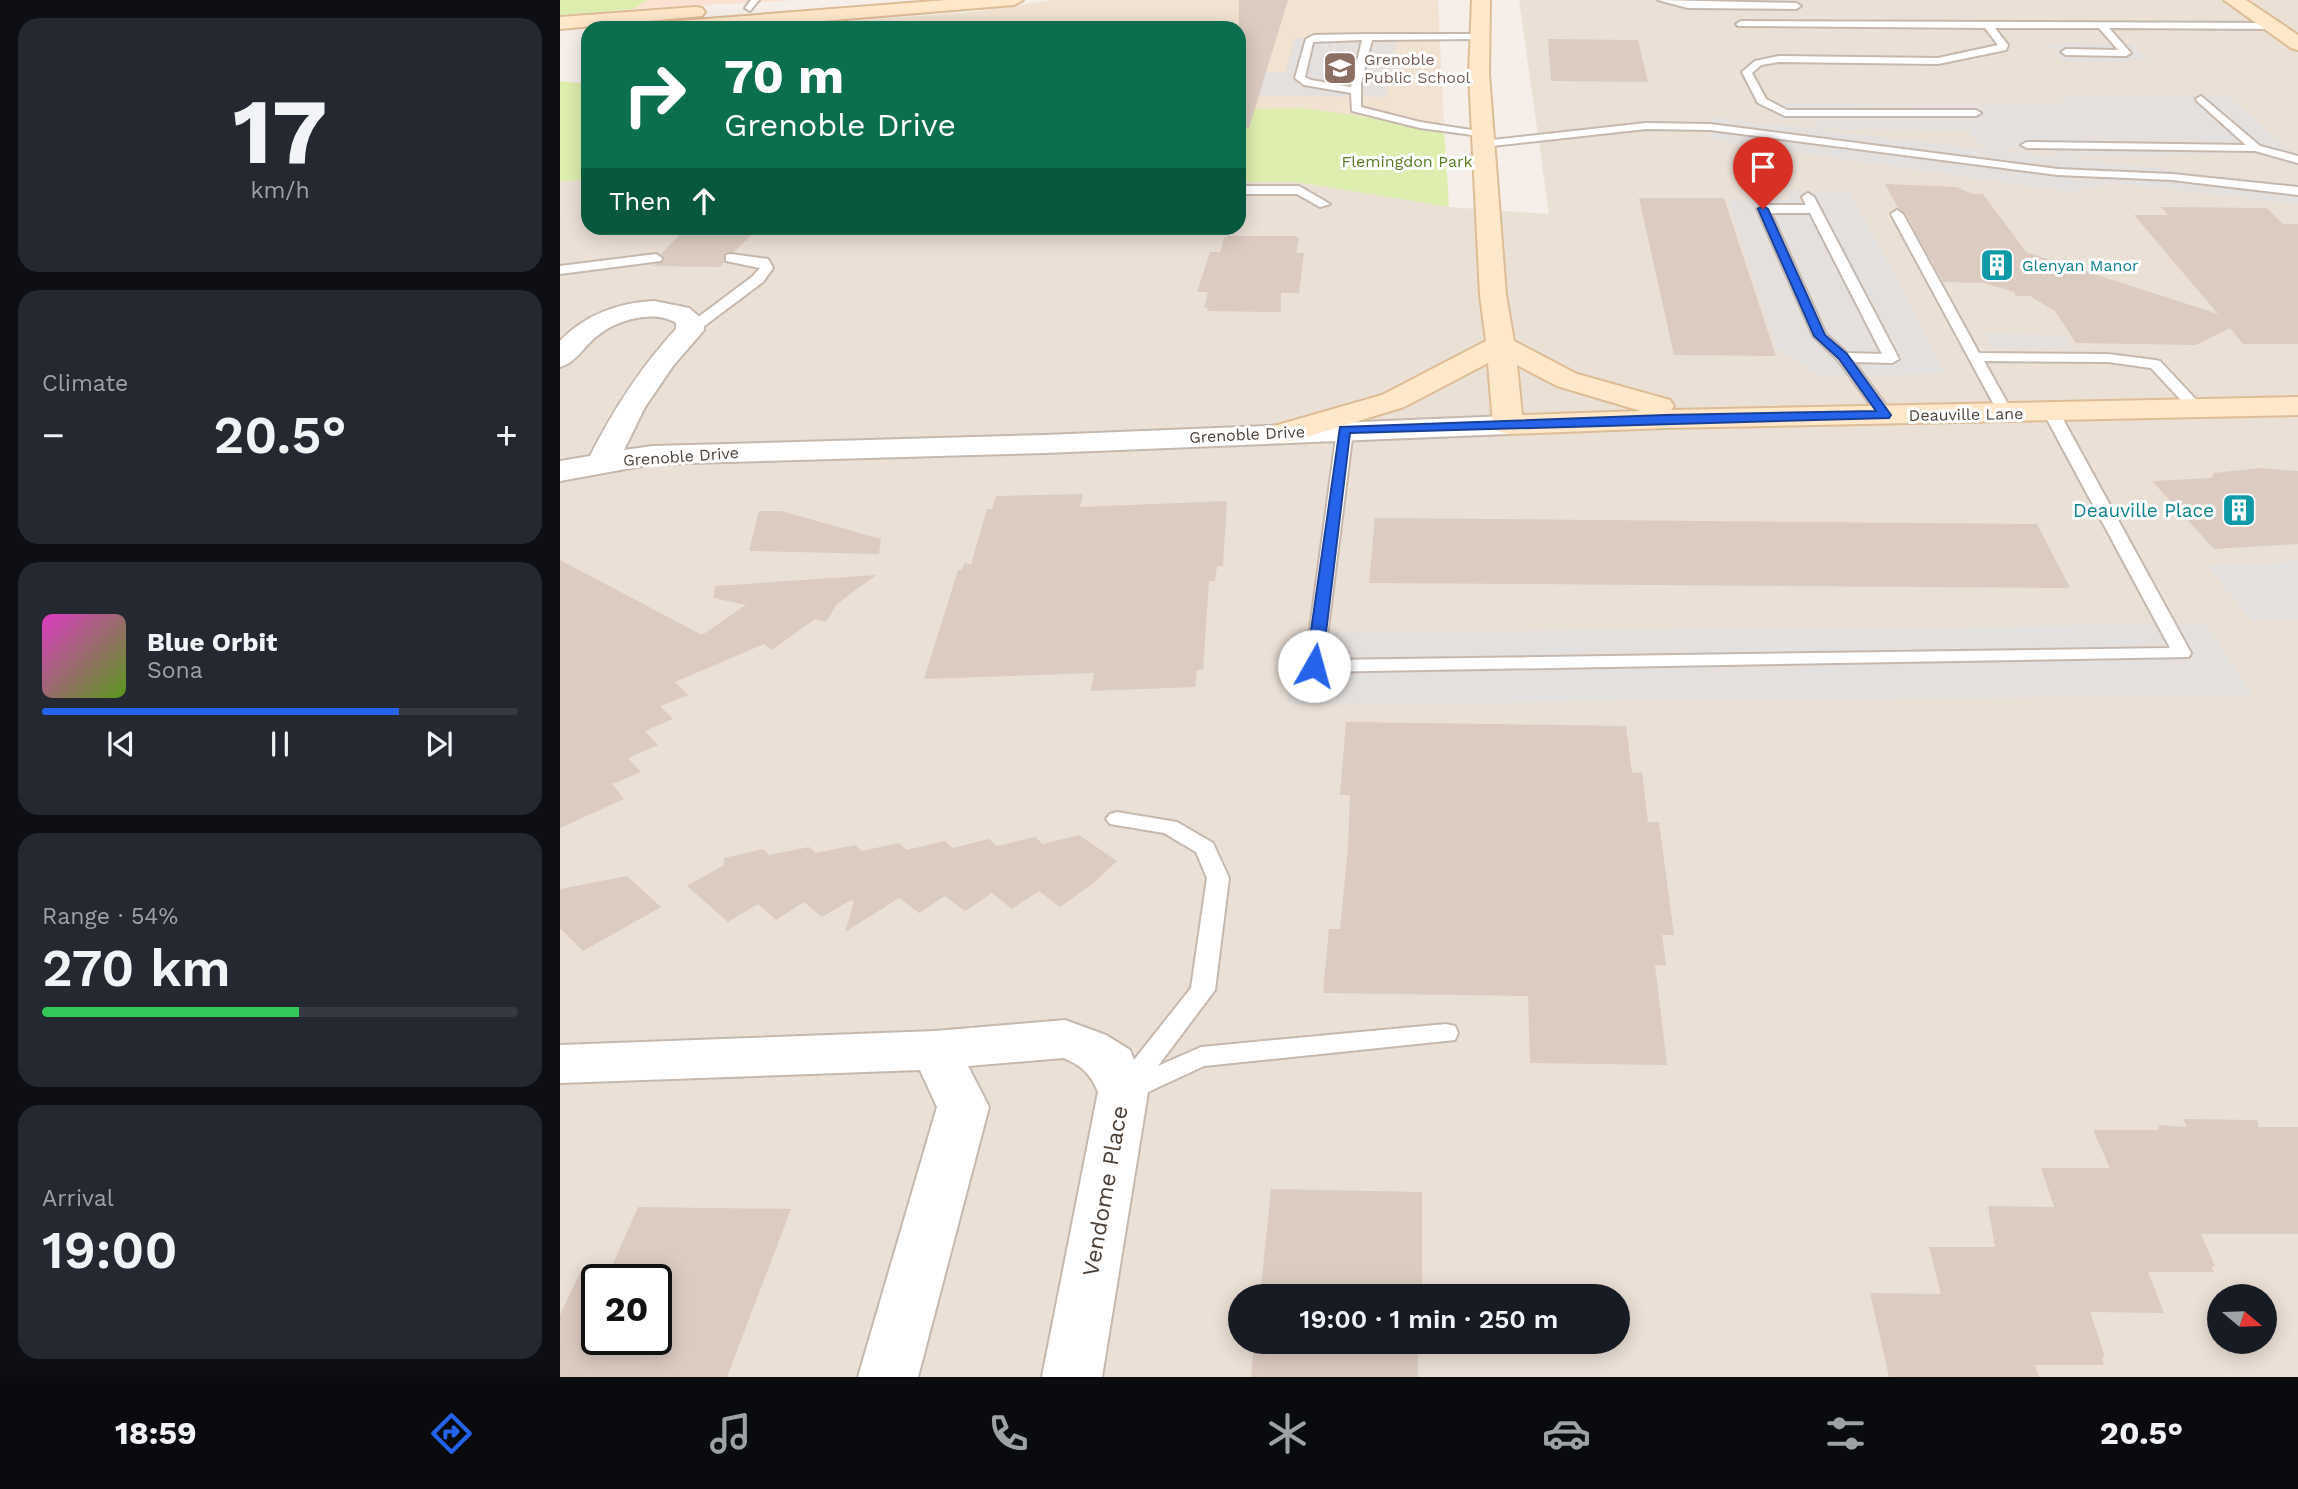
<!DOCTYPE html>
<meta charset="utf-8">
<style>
:root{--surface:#171b24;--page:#242831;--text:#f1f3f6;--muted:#9ea1a6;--line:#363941;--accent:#2563eb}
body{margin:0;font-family:"Work Sans",sans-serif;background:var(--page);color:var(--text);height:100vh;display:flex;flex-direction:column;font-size:26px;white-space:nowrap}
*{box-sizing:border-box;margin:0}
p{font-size:23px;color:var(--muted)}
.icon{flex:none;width:38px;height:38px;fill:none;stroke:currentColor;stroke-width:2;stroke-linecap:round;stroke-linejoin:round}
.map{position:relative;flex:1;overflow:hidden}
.side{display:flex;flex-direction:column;gap:18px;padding:18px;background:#0d0f14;width:560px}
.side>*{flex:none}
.banner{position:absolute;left:21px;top:21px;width:665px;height:214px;border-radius:21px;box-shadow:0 4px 18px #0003;background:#0b6e4f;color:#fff;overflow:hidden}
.needle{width:46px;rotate:109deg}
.tools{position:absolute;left:1647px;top:1284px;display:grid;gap:14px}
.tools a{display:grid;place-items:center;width:70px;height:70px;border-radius:50%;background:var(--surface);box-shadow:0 4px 18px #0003;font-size:35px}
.speed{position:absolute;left:21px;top:1264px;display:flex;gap:14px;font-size:35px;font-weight:700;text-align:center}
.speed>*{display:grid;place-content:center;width:91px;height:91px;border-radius:50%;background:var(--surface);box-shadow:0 4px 18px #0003;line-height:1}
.speed .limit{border:4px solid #111;border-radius:10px;background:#fff;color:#111}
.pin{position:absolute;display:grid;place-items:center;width:60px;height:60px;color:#fff;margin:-72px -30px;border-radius:50% 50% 50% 0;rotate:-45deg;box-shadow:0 0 7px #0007}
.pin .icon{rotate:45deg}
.me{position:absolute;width:77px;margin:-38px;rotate:7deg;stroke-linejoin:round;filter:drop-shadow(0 0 5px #0008)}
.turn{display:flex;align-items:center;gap:24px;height:147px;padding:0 28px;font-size:32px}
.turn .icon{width:91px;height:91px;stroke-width:2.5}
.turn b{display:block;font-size:49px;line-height:60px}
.then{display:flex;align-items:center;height:66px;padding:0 28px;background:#0003;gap:14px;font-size:26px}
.big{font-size:52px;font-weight:600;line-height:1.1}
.side .widget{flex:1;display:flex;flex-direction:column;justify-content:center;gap:10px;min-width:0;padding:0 24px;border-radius:21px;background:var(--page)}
.side .dial{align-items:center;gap:0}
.dial b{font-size:91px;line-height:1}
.song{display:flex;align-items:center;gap:21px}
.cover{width:84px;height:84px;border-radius:10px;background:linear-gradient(135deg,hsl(310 70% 55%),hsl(90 70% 35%))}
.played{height:7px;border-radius:4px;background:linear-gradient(90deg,var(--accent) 75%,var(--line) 75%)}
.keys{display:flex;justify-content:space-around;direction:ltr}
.heat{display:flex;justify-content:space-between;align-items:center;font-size:38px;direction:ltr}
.charge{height:10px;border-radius:5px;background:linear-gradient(90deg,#34c759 54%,var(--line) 0)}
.trip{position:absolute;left:668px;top:1284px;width:402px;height:70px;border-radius:35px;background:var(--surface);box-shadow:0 4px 18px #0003;font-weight:600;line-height:70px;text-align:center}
.tabs{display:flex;height:112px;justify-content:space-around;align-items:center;background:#090b0e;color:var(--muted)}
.tabs .icon{width:49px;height:49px}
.tabs .selected{color:var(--accent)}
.tabs b{font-size:32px;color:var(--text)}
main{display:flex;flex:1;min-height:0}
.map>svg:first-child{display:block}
</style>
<main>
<section class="side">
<div class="widget dial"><b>17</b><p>km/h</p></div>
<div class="widget"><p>Climate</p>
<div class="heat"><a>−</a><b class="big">20.5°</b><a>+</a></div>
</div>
<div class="widget">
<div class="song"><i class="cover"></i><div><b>Blue Orbit</b><p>Sona</p></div></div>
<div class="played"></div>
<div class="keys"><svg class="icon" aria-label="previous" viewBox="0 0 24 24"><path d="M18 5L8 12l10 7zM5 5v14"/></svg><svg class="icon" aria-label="pause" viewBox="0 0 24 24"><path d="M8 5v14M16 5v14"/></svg><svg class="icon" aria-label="next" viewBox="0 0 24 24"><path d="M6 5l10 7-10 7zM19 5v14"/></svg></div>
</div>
<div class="widget"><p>Range · 54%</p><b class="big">270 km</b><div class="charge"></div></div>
<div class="widget"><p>Arrival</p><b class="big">19:00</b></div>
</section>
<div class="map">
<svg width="1738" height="1377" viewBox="0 0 1738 1377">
<rect width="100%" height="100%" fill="#f6efe9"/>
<path fill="#ebe0d6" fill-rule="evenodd" d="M 959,0 L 1738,0 L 1738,1377 L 0,1377 L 0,181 L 28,180 L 28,228 L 679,228 L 679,182 L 737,182 L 889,207 L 989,214 ZM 37,1279 L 96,1279 L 96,1339 L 37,1339 ZM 681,1297 L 1059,1297 L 1059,1342 L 681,1342 ZM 1659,1297 L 1704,1297 L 1704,1342 L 1659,1342 Z"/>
<path fill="#fae1d2" d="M 88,0 L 238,0 L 73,9 Z"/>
<path fill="#f1e2d1" d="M 493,0 L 878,0 L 884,128 L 679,109 L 679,28 L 259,28 L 264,23 L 412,12 Z"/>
<path fill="#deeeae" d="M 0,0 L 88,0 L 73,9 L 0,15 Z
M 283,22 L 405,22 L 400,28 L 277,28 Z
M 0,81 L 28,84 L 28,180 L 0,181 Z
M 742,108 L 884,128 L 889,207 L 737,182 L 679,182 L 679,109 Z"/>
<path fill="#e4e0de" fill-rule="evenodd" d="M 757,35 L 839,35 L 826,97 L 679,96 L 681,72 L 726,72 L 734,40 Z
M 1487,43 L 1570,43 L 1589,61 L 1503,61 Z
M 1499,96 L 1668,96 L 1738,157 L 1738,167 L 1691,153 L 1499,157 L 1492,150 L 1425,148 L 1738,185 L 1738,204 L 1552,183 L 1510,192 L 1151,140 L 1150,117 L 1258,129 L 1254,120 L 1221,119 L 1216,104 L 1508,105 ZM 1258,129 L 1408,130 L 1424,149 L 1258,130 Z
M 1225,190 L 1291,192 L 1386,374 L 1260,376 L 1215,347 L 1168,199 L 1229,200 Z
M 1424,334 L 1504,335 L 1512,350 L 1431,348 Z
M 1738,561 L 1738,619 L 1693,622 L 1647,566 Z
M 1646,624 L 1693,695 L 728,705 L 734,633 Z"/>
<path fill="#dccbc0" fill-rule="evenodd" d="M 679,0 L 728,0 L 689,128 L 679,127 Z
M 988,39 L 1078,40 L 1088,82 L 991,81 Z
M 1325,184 L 1397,187 L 1412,194 L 1423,194 L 1466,252 L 1658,314 L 1574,215 L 1608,215 L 1601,207 L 1707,208 L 1723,224 L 1738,224 L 1738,344 L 1683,344 L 1670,328 L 1636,345 L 1516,343 L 1495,311 L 1470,296 L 1456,296 L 1454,292 L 1424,283 L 1383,282 L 1345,213 L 1338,208 Z
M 1079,198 L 1164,198 L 1216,356 L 1114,355 Z
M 126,228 L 198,228 L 174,252 L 164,253 L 164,262 L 160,267 L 90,266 L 103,262 L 104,257 L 101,254 Z
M 668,236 L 736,236 L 739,239 L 736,253 L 744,253 L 739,293 L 721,293 L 721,312 L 647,311 L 648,308 L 644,308 L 648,292 L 637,292 L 650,252 L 660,252 L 664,238 Z
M 1701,468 L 1738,471 L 1738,544 L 1654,549 L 1592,481 L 1652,478 L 1654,473 Z
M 523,494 L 520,507 L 667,501 L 663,566 L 657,566 L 655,581 L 649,581 L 643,670 L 637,670 L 635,687 L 531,691 L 534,673 L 364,679 L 398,570 L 402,570 L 404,563 L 411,564 L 427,509 L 432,509 L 436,496 Z
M 199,511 L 221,511 L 321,539 L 319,554 L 189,551 Z
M 815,518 L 1477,524 L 1510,588 L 809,583 Z
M 0,560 L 142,635 L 186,605 L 154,598 L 155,586 L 316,575 L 277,604 L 266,622 L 255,619 L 212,650 L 204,644 L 115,682 L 128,695 L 100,706 L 113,719 L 85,731 L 98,745 L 68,758 L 81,772 L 52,784 L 64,799 L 0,828 Z
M 786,722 L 1066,726 L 1072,773 L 1082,772 L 1088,822 L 1099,822 L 1114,935 L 1102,935 L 1106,966 L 1095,965 L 1107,1065 L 970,1063 L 968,996 L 763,993 L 769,929 L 780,929 L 788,847 L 790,795 L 780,795 Z
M 519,835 L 557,861 L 531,885 L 500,907 L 479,891 L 452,909 L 432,893 L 405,911 L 385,896 L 359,913 L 339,898 L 285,932 L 294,902 L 291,900 L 262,917 L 244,902 L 216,920 L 198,904 L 168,922 L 127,886 L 164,865 L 164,858 L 203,849 L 209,855 L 249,847 L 256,853 L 295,845 L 302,851 L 339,843 L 347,850 L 385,841 L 392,848 L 429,839 L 437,846 L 475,837 L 483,844 Z
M 67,876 L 101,907 L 23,951 L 0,928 L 0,889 Z
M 1623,1119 L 1697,1120 L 1699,1127 L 1738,1127 L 1738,1234 L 1641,1234 L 1655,1266 L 1651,1267 L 1654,1272 L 1588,1272 L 1604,1313 L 1530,1312 L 1545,1357 L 1542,1357 L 1544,1365 L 1475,1365 L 1479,1377 L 1329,1377 L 1310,1293 L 1381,1294 L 1369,1247 L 1435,1247 L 1428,1206 L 1494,1207 L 1481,1168 L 1550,1168 L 1533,1130 L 1599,1130 L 1598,1125 L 1627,1127 Z
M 711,1189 L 862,1192 L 862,1297 L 700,1297 Z
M 78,1207 L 231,1209 L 167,1377 L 0,1377 L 0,1315 L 22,1268 L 27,1265 L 52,1266 ZM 37,1279 L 96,1279 L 96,1339 L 37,1339 Z
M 694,1342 L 858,1342 L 858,1377 L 691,1377 Z"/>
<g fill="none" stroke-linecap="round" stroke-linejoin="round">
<g stroke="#c6b8ad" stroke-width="4">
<path id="lane" d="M 191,0 L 199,0 L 190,11 L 185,8 Z
M 1098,0 L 1236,3 L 1241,6 L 1236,9 L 1128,8 Z
M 1181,21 L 1715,23 L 1720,26 L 1715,29 L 1549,28 L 1571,53 L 1566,56 L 1506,55 L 1501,52 L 1506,49 L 1558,50 L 1539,28 L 1435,28 L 1448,45 L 1446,50 L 1378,64 L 1219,62 L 1201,65 L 1192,73 L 1206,99 L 1227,110 L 1416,110 L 1421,113 L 1416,116 L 1225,116 L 1198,103 L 1182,72 L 1195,61 L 1219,56 L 1378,58 L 1438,45 L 1425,28 L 1178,26 L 1176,24 Z
M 808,34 L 922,34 L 924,36 L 919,39 L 812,40 L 801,83 L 801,107 L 860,122 L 924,132 L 929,135 L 928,137 L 860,128 L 792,111 L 791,93 L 744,85 L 735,78 L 746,39 L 754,35 ZM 802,40 L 791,87 L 751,80 L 745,77 L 753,42 Z
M 1641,96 L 1700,146 L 1738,156 L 1738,163 L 1695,151 L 1467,148 L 1461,145 L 1467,142 L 1686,145 L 1637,101 L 1636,99 Z
M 1086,123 L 1150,124 L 1498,169 L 1612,174 L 1738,187 L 1738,195 L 1612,180 L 1498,175 L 1150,130 L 1086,129 L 923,147 L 917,144 L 923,141 Z
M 679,186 L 739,186 L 770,204 L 760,207 L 737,194 L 679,194 Z
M 1248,193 L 1254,197 L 1339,359 L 1332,363 L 1294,362 L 1333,415 L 1330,418 L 1320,418 L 1278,360 L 1253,336 L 1197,209 L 1203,205 L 1246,205 L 1242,197 ZM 1211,213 L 1250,213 L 1322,354 L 1287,353 L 1266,334 Z
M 1337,210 L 1343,214 L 1419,353 L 1548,354 L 1595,360 L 1600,361 L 1644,408 L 1641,411 L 1631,411 L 1591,368 L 1548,362 L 1424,361 L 1453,413 L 1450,416 L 1440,416 L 1331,214 Z
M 96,254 L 102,258 L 101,261 L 0,274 L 0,266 Z
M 171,254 L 208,259 L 213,268 L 203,282 L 135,333 L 125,333 L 125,327 L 193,276 L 200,268 L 166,261 L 166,255 Z
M 1491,407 L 1499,412 L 1631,653 L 1629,657 L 754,672 L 745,666 L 777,430 L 785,425 L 793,430 L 764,660 L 1610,648 L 1483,412 Z
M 557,812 L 617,822 L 653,843 L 669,878 L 655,990 L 598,1066 L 641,1047 L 886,1024 L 895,1026 L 898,1033 L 895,1040 L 644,1066 L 575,1098 L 566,1101 L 555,1098 L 551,1091 L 555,1084 L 631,988 L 647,878 L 636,852 L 604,833 L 550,824 L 546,819 L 550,814 Z"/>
</g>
<g stroke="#c6b8ad" stroke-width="4">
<path id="street" d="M 94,301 L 129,308 L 143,320 L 144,330 L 113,366 L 85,407 L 64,450 L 93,446 L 485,435 L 948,416 L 959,419 L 963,425 L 959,431 L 948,434 L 485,453 L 93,464 L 0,481 L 0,461 L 30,456 C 54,409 80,368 116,329 L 116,323 C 94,309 56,320 37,336 C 24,346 17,362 0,367 L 0,341 C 26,314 58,303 94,301 Z
M 505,1020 L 546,1035 L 570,1050 L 588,1092 L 542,1377 L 482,1377 L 538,1092 C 531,1074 521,1065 503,1058 L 408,1066 L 429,1107 L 358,1377 L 298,1377 L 377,1107 L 360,1070 L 0,1083 L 0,1045 L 375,1031 Z"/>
</g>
<g stroke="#debd96" stroke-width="4">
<path id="secondary" d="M 387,0 L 463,0 L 454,5 L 177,28 L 99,28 L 108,22 Z
M 912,0 L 930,0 L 929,74 L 946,295 L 954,341 L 1017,374 L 1110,400 L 1114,406 L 1111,410 L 1738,397 L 1738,415 L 1105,428 L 948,434 L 937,431 L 933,425 L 928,363 L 844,407 L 736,440 L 725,442 L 714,440 L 710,433 L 714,426 L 822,395 L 926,341 L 920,295 L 909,74 ZM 957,365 L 997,386 L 1081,411 L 962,415 Z
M 1664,0 L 1686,0 L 1738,35 L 1738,50 L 1731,48 Z
M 136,7 L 142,8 L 145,12 L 142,16 L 0,29 L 0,17 Z"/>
</g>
<use href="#lane" fill="#fff" fill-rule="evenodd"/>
<use href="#street" fill="#fff" fill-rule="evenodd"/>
<use href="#secondary" fill="#ffe8ca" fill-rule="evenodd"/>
</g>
<path fill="#2563eb" stroke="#184099" stroke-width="2" d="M 1203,206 L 1208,209 L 1265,335 L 1287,354 L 1331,415 L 1329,418 L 790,433 L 762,666 L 760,669 L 749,669 L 746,666 L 780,427 L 1105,415 L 1316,411 L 1279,359 L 1254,336 L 1198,209 Z"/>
<defs>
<g id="school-square" transform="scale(1.75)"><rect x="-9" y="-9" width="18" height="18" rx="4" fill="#8d6e63" stroke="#fff"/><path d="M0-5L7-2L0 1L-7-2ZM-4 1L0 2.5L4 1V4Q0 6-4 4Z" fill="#fff"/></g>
<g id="building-square" transform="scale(1.75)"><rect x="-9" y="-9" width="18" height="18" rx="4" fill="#0f9aa8" stroke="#fff"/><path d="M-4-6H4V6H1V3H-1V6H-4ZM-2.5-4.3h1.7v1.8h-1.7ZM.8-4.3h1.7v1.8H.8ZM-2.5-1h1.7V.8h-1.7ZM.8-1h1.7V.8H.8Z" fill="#fff"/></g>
</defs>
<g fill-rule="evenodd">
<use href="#school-square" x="780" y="68"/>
<use href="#building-square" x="1437" y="265"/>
<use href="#building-square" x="1679" y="510"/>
</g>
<g text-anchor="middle" stroke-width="6" stroke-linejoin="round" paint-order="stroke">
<g font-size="16" fill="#785e54" stroke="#fff" text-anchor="start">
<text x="804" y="65">Grenoble<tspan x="804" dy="18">Public School</tspan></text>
</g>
<g font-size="16" fill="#567e21" stroke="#fff">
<text x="847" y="167">Flemingdon Park</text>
</g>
<g font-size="16" fill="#0d838f" stroke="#fff" text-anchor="start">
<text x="1462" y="271">Glenyan Manor</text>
</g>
<g font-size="16" fill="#4b3f36" stroke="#fff">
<text transform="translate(1406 414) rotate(-1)" y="6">Deauville Lane</text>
<text transform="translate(687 434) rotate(-3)" y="6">Grenoble Drive</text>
<text transform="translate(121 456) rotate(-4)" y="6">Grenoble Drive</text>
</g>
<g font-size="19" fill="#0d838f" stroke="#fff" text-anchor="end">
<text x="1654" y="517">Deauville Place</text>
</g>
<g font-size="23" fill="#4b3f36" stroke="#fff">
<text transform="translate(545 1191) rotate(-80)" y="8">Vendome Place</text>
</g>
</g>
</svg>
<div class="tools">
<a><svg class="needle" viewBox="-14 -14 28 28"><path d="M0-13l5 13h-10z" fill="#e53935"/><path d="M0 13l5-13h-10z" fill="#9ea1a6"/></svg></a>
</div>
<div class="speed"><div class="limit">20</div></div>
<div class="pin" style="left:1203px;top:209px;background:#d93025"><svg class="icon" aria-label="arrive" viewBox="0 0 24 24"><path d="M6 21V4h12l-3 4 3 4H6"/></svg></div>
<svg class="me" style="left:754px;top:666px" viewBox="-20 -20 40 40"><circle r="19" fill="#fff"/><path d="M0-13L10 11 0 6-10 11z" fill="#2563eb"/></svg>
<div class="trip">19:00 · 1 min · 250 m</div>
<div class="banner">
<div class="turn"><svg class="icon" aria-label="right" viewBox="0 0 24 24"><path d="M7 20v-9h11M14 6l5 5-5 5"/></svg><div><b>70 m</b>Grenoble Drive</div></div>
<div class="then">Then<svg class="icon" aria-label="ahead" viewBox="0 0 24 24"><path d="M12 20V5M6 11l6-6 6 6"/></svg></div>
</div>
</div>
</main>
<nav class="tabs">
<b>18:59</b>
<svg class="icon selected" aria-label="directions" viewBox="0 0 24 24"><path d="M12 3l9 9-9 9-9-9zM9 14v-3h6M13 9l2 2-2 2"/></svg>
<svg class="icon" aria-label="music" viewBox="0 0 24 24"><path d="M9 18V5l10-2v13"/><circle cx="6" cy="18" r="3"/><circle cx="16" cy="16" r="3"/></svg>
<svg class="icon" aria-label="phone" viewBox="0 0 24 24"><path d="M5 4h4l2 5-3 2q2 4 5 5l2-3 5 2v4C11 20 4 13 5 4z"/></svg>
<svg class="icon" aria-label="climate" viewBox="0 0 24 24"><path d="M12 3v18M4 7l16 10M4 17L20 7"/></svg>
<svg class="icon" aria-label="car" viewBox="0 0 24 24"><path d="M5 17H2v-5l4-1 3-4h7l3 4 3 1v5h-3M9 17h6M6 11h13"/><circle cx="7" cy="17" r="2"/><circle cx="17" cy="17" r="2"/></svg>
<svg class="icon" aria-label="filters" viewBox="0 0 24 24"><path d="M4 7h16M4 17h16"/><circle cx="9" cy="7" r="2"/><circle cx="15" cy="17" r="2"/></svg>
<b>20.5°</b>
</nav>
